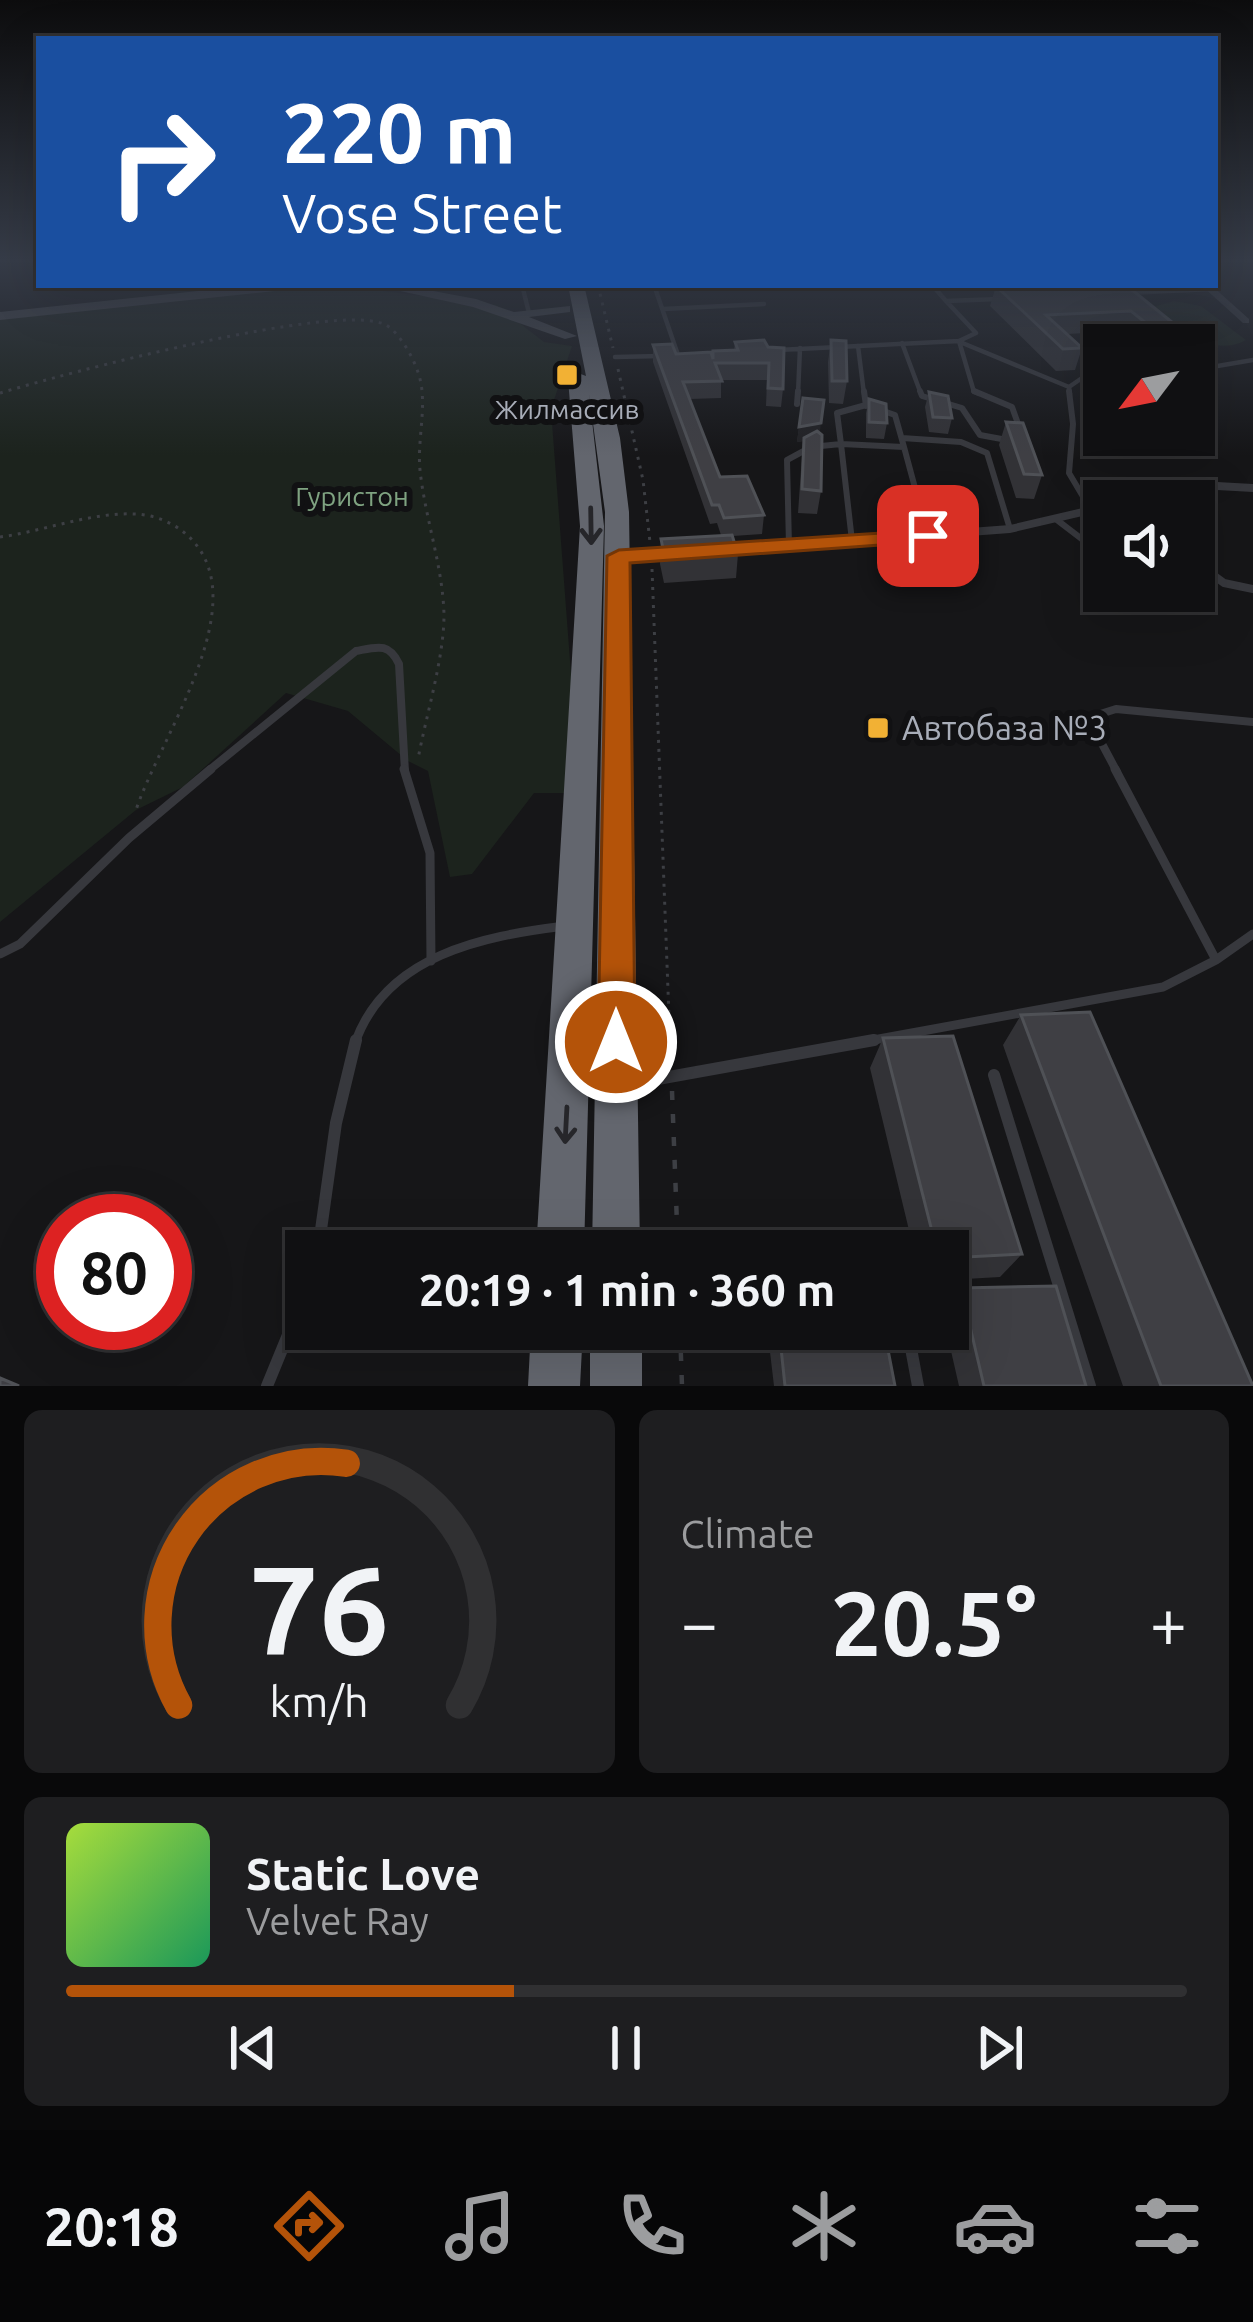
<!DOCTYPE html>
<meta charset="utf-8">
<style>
:root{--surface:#101012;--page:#1e1e20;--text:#f1f3f6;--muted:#9c9d9f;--line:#303032;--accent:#b45309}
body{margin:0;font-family:Ubuntu,sans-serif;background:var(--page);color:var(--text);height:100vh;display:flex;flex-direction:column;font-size:45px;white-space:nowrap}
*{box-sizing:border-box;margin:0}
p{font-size:39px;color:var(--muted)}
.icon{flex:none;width:66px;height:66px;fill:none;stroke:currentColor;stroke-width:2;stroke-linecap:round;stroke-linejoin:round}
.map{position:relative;height:1386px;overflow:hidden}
.panel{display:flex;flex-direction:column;gap:24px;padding:24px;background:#09090a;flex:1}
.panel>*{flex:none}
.banner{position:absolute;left:36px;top:36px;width:1182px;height:252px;border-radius:0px;box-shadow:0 12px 48px #0002,0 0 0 3px var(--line);background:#1a4fa0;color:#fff;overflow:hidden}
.needle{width:78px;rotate:238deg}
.fabs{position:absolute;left:1083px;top:324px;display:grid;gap:24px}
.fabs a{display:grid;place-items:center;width:132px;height:132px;border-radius:0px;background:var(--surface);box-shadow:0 12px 48px #0002,0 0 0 3px var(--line);font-size:60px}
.speed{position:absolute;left:36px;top:1194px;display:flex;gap:24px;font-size:60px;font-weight:700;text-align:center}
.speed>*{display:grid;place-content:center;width:156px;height:156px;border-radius:50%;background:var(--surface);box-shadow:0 12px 48px #0002,0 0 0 3px var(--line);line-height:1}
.speed .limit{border:18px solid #d22;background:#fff;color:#111}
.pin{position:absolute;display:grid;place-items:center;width:102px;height:102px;color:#fff;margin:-51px;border-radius:24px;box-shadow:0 6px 18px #0006}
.me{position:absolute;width:132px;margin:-66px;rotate:0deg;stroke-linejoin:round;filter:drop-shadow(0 0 9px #0008)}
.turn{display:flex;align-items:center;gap:42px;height:252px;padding:0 48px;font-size:54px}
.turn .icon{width:156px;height:156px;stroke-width:2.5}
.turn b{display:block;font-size:84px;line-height:102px}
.big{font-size:90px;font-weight:700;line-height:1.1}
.panel .card{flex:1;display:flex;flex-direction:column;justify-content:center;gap:18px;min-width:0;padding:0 42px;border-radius:18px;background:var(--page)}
.panel .dial{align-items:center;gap:0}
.dial svg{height:312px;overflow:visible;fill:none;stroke:var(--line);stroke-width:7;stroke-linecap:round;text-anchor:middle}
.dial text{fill:var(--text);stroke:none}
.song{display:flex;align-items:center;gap:36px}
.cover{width:144px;height:144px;border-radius:18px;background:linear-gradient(135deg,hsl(80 70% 55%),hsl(150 70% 35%))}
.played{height:12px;border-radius:6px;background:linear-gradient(90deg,var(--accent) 40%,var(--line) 40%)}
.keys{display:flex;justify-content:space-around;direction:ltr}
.heat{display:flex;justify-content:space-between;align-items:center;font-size:66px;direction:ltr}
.panel .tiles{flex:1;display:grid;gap:24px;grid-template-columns:1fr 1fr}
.card:last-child{grid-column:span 2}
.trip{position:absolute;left:285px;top:1230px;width:684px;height:120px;border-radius:0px;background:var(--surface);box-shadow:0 12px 48px #0002,0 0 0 3px var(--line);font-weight:700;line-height:120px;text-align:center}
.tabs{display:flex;height:192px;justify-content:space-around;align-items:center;background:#060607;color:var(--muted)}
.tabs .icon{width:84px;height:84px}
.tabs .selected{color:var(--accent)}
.tabs b{font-size:54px;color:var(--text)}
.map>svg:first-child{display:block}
</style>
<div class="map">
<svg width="1253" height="1386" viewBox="0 0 1253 1386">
<rect width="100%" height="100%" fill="#161618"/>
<path fill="#1c231d" d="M 286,285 L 333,285 L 496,305 L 544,342 L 572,346 L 551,409 L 580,793 L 534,793 L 472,874 L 450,877 L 428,771 L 408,761 L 348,711 L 286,693 L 183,787 L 136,810 L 0,922 L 0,317 Z
M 1174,301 L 1201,306 L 1246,340 C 1211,359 1181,327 1153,307 Z"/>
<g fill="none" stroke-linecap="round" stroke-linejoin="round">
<path stroke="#3d3f44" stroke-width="3" stroke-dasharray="3 6" stroke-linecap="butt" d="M 598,285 L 613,348
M 618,369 L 643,480 L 650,542
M 0,393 C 60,375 339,300 386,325 C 401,334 416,362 420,379 C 427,407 417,441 420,470 C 425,518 443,567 444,615 C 444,658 426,716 418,759
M 0,537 C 45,531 90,512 136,514 C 157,515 179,525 193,541 C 254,608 158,740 135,813
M 652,569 L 670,1043"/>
<path stroke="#3d3f44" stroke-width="4.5" stroke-dasharray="9 14" stroke-linecap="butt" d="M 670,1040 L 671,1063
M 672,1091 L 678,1251
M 680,1329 L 682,1386"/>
<path stroke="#37383d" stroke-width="4.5" d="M 522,285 L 529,313
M 654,285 L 678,355
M 932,285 L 946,301
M 1128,293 L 1211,289
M 663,309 L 764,304
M 959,341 L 974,392 L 979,394
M 960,342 L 1069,387
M 902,343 L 921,394
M 858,346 L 864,394
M 778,350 L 959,341 L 976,333 L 946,301 L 999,299
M 615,357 L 661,356
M 1194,370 L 1253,360
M 798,394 L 800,348
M 1070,394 L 1069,387 L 1082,378 L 1104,376"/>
<path stroke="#37383d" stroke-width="6" d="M 864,391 L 866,406
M 920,391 L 922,396 L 962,408 L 980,435 L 1007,440
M 974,391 L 1012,407 L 1021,432
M 1069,391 L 1073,424 L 1069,473 L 1091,510
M 797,404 L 798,391
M 866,405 L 895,415 L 904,447 L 841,444 L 837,413 Z
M 902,438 L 961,442 L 987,453 L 1010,529
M 841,444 L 852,541
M 904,447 L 928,536
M 1057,520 L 1104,556
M 789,546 L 787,460 L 811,447 L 841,444"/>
<path stroke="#37383d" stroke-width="8" d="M 1194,561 L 1224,583 L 1253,589
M 1127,591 L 1135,601
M 207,772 L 356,651 C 377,647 389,642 399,664 L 405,772
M 1117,772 L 1092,725 L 1094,716 L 1116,709 L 1253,722"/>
<path stroke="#37383d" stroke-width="9" d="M 404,769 L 430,853 L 431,961
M 0,954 L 20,944 L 129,838 L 211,769
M 1216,960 L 1253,934
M 355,1043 C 386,955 483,936 565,926
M 857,1043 L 1163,987 L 1216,960 L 1115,769"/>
<path stroke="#37383d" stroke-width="12" d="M 994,1075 L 1090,1386
M 630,1084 L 874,1040
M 318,1251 L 336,1123 L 356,1040
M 910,1343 L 918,1386
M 267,1386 L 306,1291"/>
<path fill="#37383d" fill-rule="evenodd" d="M 1201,285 L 1211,285 L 1249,319 L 1249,323 L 1243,323 Z
M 1199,481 L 1253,484 L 1253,492 L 1199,489 L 1144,501 L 1120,501 L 1121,498 Z
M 1104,503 L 1104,511 L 1010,533 L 715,555 L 708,551 L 715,547 L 1010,525 Z
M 678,549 L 683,550 L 683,556 L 619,560 L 612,556 L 619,552 Z"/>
<path fill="#45474d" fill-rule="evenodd" d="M 255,285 L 300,285 L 293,289 L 0,320 L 0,312 Z
M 373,285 L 401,285 L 476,299 L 514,312 L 570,306 L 570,312 L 529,317 L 577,336 L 565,339 L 473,307 Z"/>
<path fill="#63666e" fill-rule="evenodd" d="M 568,285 L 584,285 L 620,438 L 629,512 L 640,1251 L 592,1251 L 605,512 L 589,394 L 604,526 L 584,1251 L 536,1251 L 580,526 L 568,379 L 578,373 L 586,376 Z
M 531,1329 L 583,1329 L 580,1386 L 528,1386 Z
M 590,1329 L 642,1329 L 642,1386 L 590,1386 Z"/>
</g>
<path fill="#323236" d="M 1126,285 L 1178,327 L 1170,345 L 1139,345 L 1123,331 L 1067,334 L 1082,348 L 1075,370 L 1056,371 L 990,306 L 996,286 Z
M 764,340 L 783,389 L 781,407 L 766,406 L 767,380 L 721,380 L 721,398 L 690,399 L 720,477 L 764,515 L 762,534 L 733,536 L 738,554 L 736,578 L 664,583 L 660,564 L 661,539 L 721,535 L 717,523 L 710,524 L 653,362 L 653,345 L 676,354 L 713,357 L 734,350 L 735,342 Z
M 831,340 L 847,381 L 843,404 L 829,403 L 828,362 Z
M 929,392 L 952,418 L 948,434 L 929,432 L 925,407 Z
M 803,398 L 820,434 L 821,491 L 817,514 L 798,513 L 803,441 L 797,442 Z
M 869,399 L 887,423 L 884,439 L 866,438 L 866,413 Z
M 1006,422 L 1042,475 L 1034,499 L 1016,498 L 999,445 Z
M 1021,1015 L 1253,1386 L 1123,1386 L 1003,1045 Z
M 883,1038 L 1022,1254 L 1000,1277 L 948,1280 L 948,1251 L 914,1251 L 870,1068 Z
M 961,1288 L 1086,1386 L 959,1386 L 946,1329 L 948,1329 L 948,1303 Z
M 771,1329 L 884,1329 L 895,1386 L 774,1386 L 768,1335 Z"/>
<path fill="#212124" d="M 821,423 L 819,439 L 797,442 L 799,427 Z"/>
<path fill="#3f3f44" stroke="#4f5156" stroke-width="3" d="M 1025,285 L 1126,285 L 1178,327 L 1152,328 L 1131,311 L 1046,315 L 1082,348 L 1063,349 L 996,286 Z
M 764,340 L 768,347 L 784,348 L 783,389 L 768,388 L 769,363 L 715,363 L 722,381 L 683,382 L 720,477 L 747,476 L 764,515 L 724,518 L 719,505 L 712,505 L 653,345 L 672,344 L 676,354 L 711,352 L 713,359 L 713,351 L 738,350 L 735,342 Z
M 831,340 L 846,341 L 847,381 L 832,381 Z
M 929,392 L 948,396 L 952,418 L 933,417 Z
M 803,398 L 824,400 L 821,423 L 799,427 Z
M 869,399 L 886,404 L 887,423 L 869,422 Z
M 1006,422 L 1023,423 L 1042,475 L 1024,474 Z
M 817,431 L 822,435 L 821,491 L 802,489 L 804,438 Z
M 732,535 L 738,554 L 665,558 L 661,539 Z
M 1090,1012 L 1253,1386 L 1161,1386 L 1021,1015 Z
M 953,1036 L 1022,1254 L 948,1258 L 948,1251 L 937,1251 L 883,1038 Z
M 1056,1286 L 1086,1386 L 984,1386 L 961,1288 Z
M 779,1329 L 884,1329 L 895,1386 L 785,1386 Z
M 0,1378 L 19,1386 L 0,1386 Z"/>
<defs><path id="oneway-shaft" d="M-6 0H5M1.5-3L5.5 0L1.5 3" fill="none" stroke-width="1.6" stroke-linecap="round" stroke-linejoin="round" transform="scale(3)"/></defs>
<g stroke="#26262a">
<use href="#oneway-shaft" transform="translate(591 526) rotate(89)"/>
<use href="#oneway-shaft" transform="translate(566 1125) rotate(93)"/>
</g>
<linearGradient id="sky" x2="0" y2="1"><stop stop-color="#0c0c0d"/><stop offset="0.57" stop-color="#363c48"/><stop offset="1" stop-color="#363c48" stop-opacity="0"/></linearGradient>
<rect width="1253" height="456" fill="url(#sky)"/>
<path fill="#b45309" stroke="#753606" stroke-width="3" d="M 928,530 L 939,536 L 936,541 L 630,563 L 635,1042 L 630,1055 L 616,1060 L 603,1055 L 598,1042 L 607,556 L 619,550 Z"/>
<g fill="#f2b134" stroke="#111113" stroke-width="4.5">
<rect x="555" y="363" width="24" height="24" rx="6"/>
<rect x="866" y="716" width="24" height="24" rx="6"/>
</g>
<g text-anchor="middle" stroke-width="12" stroke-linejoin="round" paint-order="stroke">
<g font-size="27" fill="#a8adb8" stroke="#111113">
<text x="567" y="419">Жилмассив</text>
</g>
<g font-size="27" fill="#7fa381" stroke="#111113">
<text x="352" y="506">Гуристон</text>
</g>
<g font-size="33" fill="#a8adb8" stroke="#111113" text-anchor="start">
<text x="902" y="740">Автобаза №3</text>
</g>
</g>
</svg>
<div class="fabs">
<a><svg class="needle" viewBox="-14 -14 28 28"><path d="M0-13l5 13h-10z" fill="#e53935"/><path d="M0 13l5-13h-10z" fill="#9c9d9f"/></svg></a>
<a><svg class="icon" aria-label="sound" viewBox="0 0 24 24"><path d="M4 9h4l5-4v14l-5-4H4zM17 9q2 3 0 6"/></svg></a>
</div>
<div class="speed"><div class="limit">80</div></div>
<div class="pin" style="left:928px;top:536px;background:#d93025"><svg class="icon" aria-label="arrive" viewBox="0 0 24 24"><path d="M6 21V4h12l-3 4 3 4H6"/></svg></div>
<svg class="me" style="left:616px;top:1042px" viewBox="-20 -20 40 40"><circle r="17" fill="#b45309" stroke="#fff" stroke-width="3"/><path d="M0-11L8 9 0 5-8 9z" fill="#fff"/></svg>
<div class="trip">20:19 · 1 min · 360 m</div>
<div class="banner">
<div class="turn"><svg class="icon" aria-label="right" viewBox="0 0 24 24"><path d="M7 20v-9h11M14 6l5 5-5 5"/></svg><div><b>220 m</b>Vose Street</div></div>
</div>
</div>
<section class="panel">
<div class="tiles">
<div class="card dial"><svg viewBox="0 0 100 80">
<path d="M14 69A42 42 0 1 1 86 69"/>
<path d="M14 69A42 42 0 0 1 57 7" stroke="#b45309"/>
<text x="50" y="56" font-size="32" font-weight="700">76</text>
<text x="50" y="72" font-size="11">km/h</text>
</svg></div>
<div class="card"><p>Climate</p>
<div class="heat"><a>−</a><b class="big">20.5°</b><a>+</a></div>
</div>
<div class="card">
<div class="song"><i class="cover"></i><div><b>Static Love</b><p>Velvet Ray</p></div></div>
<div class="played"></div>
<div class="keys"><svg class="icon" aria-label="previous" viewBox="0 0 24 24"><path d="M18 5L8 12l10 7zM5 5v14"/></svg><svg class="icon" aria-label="pause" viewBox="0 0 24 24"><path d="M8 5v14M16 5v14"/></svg><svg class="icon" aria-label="next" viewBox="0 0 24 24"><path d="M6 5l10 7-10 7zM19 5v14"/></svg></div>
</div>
</div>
</section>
<nav class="tabs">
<b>20:18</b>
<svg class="icon selected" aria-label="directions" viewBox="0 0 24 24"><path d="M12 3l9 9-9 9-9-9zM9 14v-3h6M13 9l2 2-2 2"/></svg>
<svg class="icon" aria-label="music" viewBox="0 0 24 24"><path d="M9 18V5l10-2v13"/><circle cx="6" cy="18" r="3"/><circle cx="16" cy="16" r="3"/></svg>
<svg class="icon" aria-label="phone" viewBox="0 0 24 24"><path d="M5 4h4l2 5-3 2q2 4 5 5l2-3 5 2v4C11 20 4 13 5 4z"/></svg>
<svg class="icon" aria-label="climate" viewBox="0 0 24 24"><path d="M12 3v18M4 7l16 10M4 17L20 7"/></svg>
<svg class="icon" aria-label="car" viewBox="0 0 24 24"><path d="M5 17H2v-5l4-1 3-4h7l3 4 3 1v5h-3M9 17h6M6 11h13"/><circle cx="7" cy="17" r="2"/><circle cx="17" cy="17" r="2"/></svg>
<svg class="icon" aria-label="filters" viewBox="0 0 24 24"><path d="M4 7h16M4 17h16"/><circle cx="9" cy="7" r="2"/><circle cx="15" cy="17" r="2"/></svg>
</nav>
